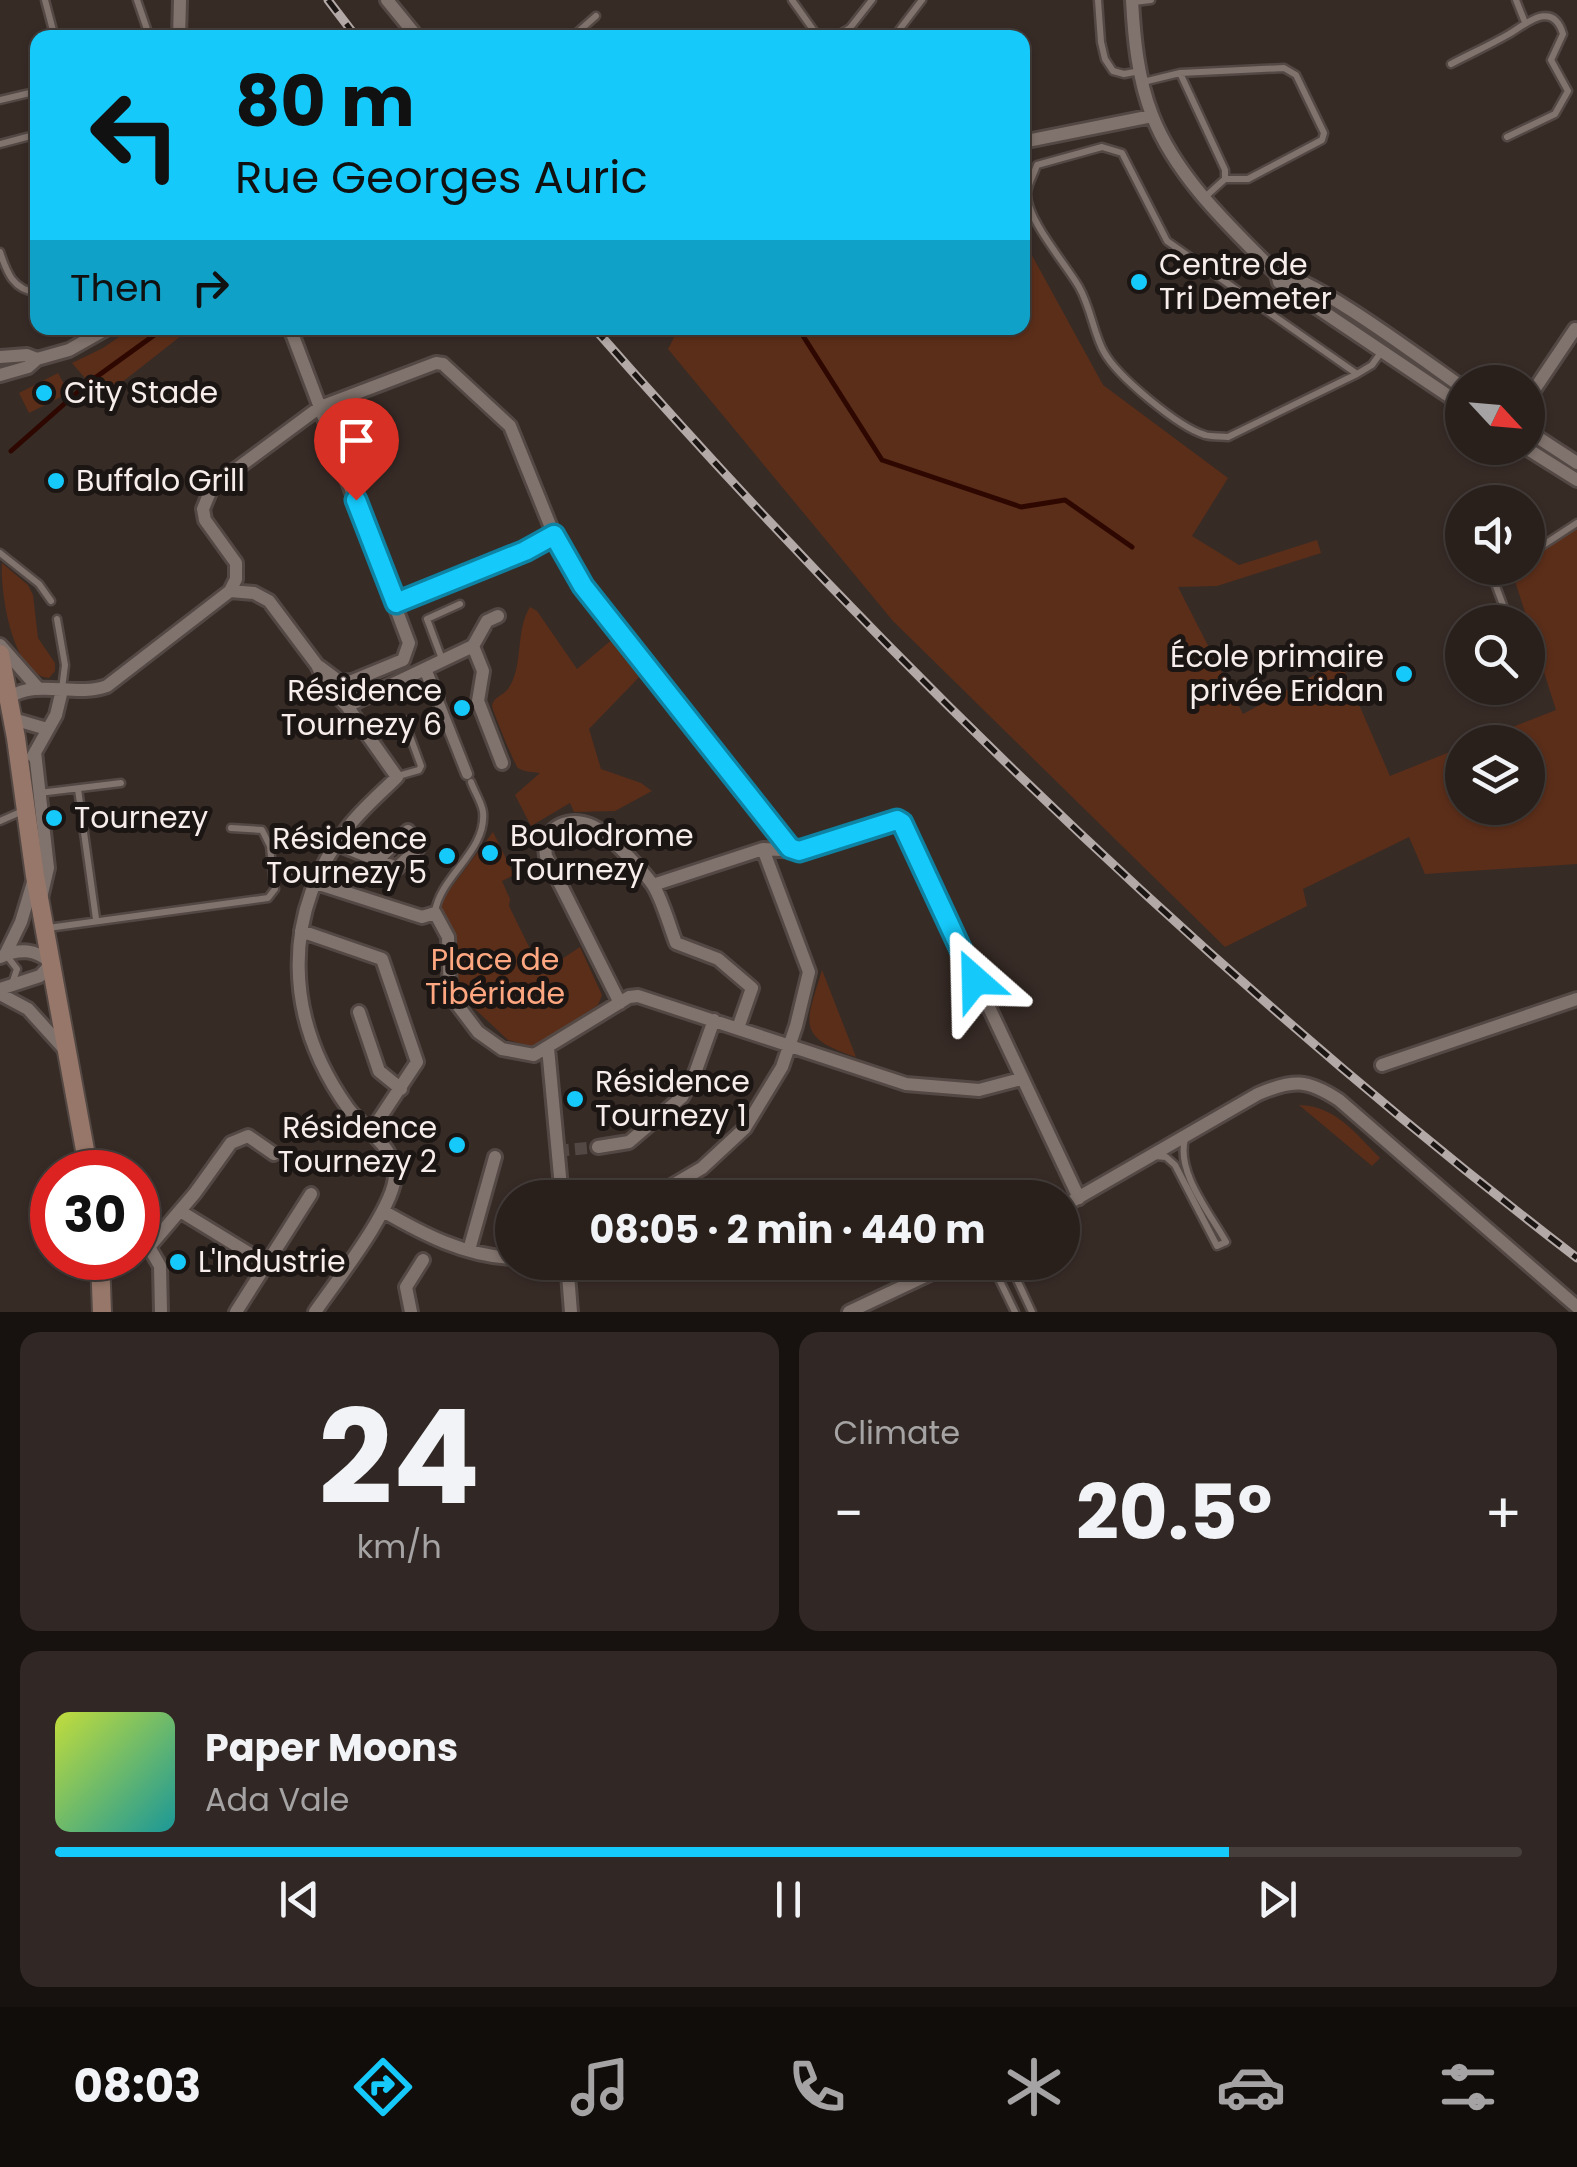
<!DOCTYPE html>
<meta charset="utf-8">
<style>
:root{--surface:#29201c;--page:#312825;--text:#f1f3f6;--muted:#a5a3a3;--line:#453e3b;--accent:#15cafb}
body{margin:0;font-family:Poppins,sans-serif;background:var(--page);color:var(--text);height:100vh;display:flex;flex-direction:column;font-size:38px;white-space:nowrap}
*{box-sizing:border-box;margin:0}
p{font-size:32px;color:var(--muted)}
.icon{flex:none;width:55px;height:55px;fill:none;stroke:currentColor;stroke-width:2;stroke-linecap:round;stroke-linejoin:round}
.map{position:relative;height:1312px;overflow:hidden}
.drawer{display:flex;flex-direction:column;gap:20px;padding:20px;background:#17120f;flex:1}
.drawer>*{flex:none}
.hud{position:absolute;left:30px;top:30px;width:1000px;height:305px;border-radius:20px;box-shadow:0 2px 8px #0004,0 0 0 2px var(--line);background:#15cafb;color:#111;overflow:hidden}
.needle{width:65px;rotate:116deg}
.tools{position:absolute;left:1445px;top:365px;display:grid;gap:20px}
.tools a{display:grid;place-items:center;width:100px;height:100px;border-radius:50%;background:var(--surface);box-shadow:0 2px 8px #0004,0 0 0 2px var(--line);font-size:50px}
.speed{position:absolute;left:30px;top:1150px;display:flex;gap:20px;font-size:50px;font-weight:700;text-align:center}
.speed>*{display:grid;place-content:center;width:130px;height:130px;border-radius:50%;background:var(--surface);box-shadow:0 2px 8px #0004,0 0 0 2px var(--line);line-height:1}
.speed .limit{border:15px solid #d22;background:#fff;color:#111}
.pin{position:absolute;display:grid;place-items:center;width:85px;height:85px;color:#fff;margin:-102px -42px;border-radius:50% 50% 50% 0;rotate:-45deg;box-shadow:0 0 10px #0007}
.pin .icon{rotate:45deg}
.me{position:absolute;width:110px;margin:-55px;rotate:335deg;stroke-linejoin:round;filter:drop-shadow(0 0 8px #0008)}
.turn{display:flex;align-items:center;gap:35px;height:210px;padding:0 40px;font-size:45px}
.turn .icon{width:130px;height:130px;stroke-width:2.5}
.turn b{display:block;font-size:70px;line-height:85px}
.then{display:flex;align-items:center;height:95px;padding:0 40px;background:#0003;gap:20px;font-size:38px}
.big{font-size:75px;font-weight:700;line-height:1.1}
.drawer .widget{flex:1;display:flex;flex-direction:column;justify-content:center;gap:15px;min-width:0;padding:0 35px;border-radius:20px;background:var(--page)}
.drawer .dial{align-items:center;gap:0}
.dial b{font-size:130px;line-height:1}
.song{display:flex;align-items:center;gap:30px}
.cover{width:120px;height:120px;border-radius:15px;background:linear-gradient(135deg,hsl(70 70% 55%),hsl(180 70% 35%))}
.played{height:10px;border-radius:5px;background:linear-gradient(90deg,var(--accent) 80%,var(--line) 80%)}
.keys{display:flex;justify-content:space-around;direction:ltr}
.heat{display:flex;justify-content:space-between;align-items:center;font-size:55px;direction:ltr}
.drawer .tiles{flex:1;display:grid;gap:20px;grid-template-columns:1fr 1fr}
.widget:last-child{grid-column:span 2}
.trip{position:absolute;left:495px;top:1180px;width:585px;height:100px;border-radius:50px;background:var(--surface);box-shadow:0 2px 8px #0004,0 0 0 2px var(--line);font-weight:700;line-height:100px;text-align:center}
.menu{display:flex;height:160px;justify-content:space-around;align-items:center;background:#100d0b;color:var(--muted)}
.menu .icon{width:70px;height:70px}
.menu .current{color:var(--accent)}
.menu b{font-size:45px;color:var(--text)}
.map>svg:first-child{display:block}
</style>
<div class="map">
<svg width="1577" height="1312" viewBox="0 0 1577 1312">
<rect width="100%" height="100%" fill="#372b26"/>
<path fill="#5b2e19" d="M 1023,239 L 1103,385 L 1228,478 L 1192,536 L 1239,565 L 1317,540 L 1321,553 L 1217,586 L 1178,587 L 1243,714 L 1340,661 L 1390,776 L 1462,747 L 1462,808 L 1528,808 L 1528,742 L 1474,742 L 1556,710 L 1515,581 L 1537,554 L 1577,529 L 1577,864 L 1425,874 L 1409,837 L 1303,889 L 1307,906 L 1225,947 L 893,621 L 668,349 L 679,328 L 1022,328 Z
M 132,328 L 191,328 L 102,398 L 72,363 L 103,348 Z
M 58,373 L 69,393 L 29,413 L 19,393 Z
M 2,563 L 28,585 L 33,595 L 38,638 L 55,663 L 55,671 L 49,678 C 12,676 0,591 2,563 Z
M 530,607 L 537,611 L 577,669 L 614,638 L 644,672 L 589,729 L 601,769 L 641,783 L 652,791 L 615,811 L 574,812 L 570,803 L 531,826 L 515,795 L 540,773 C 534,772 523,772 518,768 C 515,766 492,709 492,706 C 494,696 503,696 508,689 C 524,667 515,630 530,607 Z
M 493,832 L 514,875 L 502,881 L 510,899 L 509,906 L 533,955 L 532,969 L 540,974 L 548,974 L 553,965 L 580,947 L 602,995 L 598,1005 L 534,1047 L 508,1040 L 459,994 L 456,939 L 442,913 L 441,901 Z
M 822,970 L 856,1057 C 795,1037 806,1023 822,970 Z
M 1299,1105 C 1336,1106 1355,1133 1380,1158 L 1372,1166 Z"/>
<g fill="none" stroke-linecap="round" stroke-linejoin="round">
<path stroke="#2e0800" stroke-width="5" d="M 798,328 L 882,460 L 1021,507 L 1065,500 L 1132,547
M 11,451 L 88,383 L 164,328"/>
<path stroke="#544844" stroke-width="12" stroke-dasharray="12 6" stroke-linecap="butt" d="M 557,1151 L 598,1147"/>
<g stroke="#534844" stroke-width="11">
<path id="service" d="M 45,0 L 55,38
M 137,0 L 150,38
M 792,0 L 819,38
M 1098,0 L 1101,42 L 1105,59 L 1113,71 L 1124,74 L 1140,71
M 1516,0 L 1524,20
M 1134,2 L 1151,0
M 571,38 L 596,16
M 833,38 L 850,28 L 872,0
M 893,38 L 922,0
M 1451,64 C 1470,54 1490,45 1509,34 C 1527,23 1553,0 1563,34 L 1551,60 L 1568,91 L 1555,114 L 1507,137
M 1180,73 L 1225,170 L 1225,179
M 1143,82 L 1180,73 L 1284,68 L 1296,75 L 1324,133 L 1322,140 L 1248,179 L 1225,179 L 1205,197
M 0,100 L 38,91
M 0,144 L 38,134
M 0,252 C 7,273 13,290 38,293
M 1357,374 L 1228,437 C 1221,436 1211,437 1205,435 C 1178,427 1117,376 1104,352 C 1094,335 1091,308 1079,287 C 1065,263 1027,220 1027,194 C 1027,186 1034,174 1037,165 L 1102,147 L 1122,153 L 1167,241 L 1357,374 L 1372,365 L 1382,351
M 0,553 L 39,584 L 51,601
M 1528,555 L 1577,523
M 1507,616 L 1493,578 L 1509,568
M 57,619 L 65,665 L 62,689
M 442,659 L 427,619 L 460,604
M 398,776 L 419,770 L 421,766 L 404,720
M 78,789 L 96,919
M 39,793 L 121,783
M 0,821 L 25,810
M 231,828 L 262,830 L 270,846 L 273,878
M 435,912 C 440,876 487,851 483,812 C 482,803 474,791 471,782
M 48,928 L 268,898 L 275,889 L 273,878 L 288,875 L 315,883
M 7,956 L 17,969 L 12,984
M 1185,1139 C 1176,1172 1210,1213 1226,1242
M 1155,1156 L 1166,1157 L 1175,1165 L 1217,1246 L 1226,1242
M 999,1262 L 997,1275 L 1015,1312
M 1002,1262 L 1011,1267 L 1032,1312"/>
</g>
<g stroke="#534844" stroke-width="15">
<path id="pedestrian" d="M 437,698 L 467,774"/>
</g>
<g stroke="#534844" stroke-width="18">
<path id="minor" d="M 387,0 L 418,38
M 1132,0 C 1134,39 1138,79 1152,115 C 1176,177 1231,228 1277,274 L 1279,282 L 1462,405
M 179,38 L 180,0
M 1022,142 L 1152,116
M 1277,274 C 1308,273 1430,365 1462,387
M 290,328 L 409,643 L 403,660 L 352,681 L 340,682 L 320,667
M 0,357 L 27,355 L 37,359
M 0,375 L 28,367 L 37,359 L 69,350 L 108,328
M 1528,399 L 1575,329 L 1577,331
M 1528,431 L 1577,463
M 1526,448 L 1577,480
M 554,535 L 583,586 L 790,848
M 230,591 L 254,593 L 269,601 L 317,665 L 326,684 L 347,706 L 397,777 C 381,793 363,808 349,826 C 280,913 284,1019 348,1108 C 364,1130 395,1146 395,1175 C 395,1207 335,1283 315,1312
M 0,645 L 37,687
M 473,646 L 483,671 L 478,701 L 502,763
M 473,646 L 487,621 L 498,616
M 425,669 L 437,698
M 8,698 C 38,678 75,698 107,686 L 230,591 L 236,579 L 236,563 L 205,520 L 203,509 L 212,487 L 320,407 L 436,363 L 443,364 L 510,426 L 554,535 L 525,551 L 396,603
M 347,706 L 473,646
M 13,719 L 47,729
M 35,752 L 48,868 L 41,898
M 33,756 L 56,715 L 62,690
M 337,844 L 397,868 L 418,848 L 408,831 L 377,860
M 316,883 L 422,917 L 435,913 L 448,937 L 450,995 L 478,1032 L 502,1049 L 534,1055 L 629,997 L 638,996 L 906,1084 L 979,1090 L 1021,1079
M 653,885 L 763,849 L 799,851 L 897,820 L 902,823 L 1079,1198
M 301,931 L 382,959 L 417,1062 L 370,1133
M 5,955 L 21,922 L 34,879
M 0,957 C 20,948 35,949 52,963 L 40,976 L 0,989
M 0,994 L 28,1009 L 66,1051
M 620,1003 L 546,856 C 541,825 573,813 598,829 C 611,837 644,872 653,885 C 663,901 669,925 676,943 L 718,959 L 752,988 L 738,1028
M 359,1012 L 379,1071 L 401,1089
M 548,1048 L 562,1198
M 1382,1065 L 1577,999
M 598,1147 L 629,1142 L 682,1097 L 694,1076 L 714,1020
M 651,1198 L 702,1168 L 745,1128 L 782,1067 L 796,1026 L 809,972 L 763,849
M 1062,1207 L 1258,1094 C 1293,1079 1307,1079 1339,1100 L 1577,1307
M 180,1211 L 265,1263
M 383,1211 C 423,1234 465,1256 512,1258
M 138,1247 L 149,1247 L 160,1266 L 161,1312
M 149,1247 L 195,1193 L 231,1143 L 248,1136 L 274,1154
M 469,1250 L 495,1157
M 567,1262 L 571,1312
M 236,1312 L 311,1194
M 411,1312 L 406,1287 L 423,1260
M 849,1312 L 955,1262"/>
</g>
<g stroke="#534844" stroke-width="22">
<path id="secondary" d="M 0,654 L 16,738 L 35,876 L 89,1172
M 100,1258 L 102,1312"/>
</g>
<use href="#service" stroke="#80726c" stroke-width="6"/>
<use href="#pedestrian" stroke="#80726c" stroke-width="10"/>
<use href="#minor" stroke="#80726c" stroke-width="12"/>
<use href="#secondary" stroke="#977769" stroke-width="18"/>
<g stroke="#b3a9a6" stroke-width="9">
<path id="rail" d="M 328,0 L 357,38
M 594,328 C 892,668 1218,982 1577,1258"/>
</g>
<use href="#rail" stroke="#1b1513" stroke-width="5" stroke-dasharray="15" stroke-linecap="butt"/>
</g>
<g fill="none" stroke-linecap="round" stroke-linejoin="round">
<g stroke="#0e83a3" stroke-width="25">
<path id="route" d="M 356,500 L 396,603 L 525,551 L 554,535 L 583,586 L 790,848 L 799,851 L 897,820 L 902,823 L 975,980"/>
</g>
<use href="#route" stroke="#15cafb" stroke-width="18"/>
</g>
<g fill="#15cafb" stroke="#1b1513" stroke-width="4">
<circle cx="1139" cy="282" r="10"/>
<circle cx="44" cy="393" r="10"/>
<circle cx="56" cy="481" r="10"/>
<circle cx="1404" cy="674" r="10"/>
<circle cx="462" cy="708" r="10"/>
<circle cx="54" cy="818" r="10"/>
<circle cx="490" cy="853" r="10"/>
<circle cx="447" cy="856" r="10"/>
<circle cx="575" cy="1099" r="10"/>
<circle cx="457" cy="1145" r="10"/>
<circle cx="178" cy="1262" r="10"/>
</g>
<g text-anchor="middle" stroke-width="10" stroke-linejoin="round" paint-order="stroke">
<g font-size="30" fill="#f7eeeb" stroke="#1b1513" text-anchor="start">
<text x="1159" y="275">Centre de<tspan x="1159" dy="34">Tri Demeter</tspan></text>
<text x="64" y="403">City Stade</text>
<text x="76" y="491">Buffalo Grill</text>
<text x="1384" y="667" text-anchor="end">École primaire<tspan x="1384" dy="34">privée Eridan</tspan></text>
<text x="442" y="701" text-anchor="end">Résidence<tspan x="442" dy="34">Tournezy 6</tspan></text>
<text x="74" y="828">Tournezy</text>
<text x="510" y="846">Boulodrome<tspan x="510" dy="34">Tournezy</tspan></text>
<text x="427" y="849" text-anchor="end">Résidence<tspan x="427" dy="34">Tournezy 5</tspan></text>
<text x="595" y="1092">Résidence<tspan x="595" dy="34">Tournezy 1</tspan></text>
<text x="437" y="1138" text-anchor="end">Résidence<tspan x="437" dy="34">Tournezy 2</tspan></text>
<text x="198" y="1272">L'Industrie</text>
</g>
<g font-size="30" fill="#fea781" stroke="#1b1513">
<text x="495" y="970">Place de<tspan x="495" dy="34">Tibériade</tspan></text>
</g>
</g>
</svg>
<div class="tools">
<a><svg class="needle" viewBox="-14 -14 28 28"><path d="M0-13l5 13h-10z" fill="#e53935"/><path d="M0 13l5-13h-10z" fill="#a5a3a3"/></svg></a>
<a><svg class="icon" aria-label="sound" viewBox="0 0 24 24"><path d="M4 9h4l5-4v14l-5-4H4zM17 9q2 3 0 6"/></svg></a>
<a><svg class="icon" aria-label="search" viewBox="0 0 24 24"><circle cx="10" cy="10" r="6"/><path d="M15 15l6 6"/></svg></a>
<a><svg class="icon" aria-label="layers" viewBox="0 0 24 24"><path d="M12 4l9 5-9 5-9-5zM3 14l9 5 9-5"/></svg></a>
</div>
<div class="speed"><div class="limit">30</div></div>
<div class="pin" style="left:356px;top:500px;background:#d93025"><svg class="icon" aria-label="arrive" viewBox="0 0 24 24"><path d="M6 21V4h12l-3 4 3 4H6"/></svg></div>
<svg class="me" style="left:975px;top:980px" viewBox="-20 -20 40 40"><path d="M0-17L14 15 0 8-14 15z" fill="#15cafb" stroke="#fff" stroke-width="4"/></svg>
<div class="trip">08:05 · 2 min · 440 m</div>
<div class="hud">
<div class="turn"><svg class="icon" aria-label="left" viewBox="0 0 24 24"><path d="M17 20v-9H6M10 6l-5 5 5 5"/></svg><div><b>80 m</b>Rue Georges Auric</div></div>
<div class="then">Then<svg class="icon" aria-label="right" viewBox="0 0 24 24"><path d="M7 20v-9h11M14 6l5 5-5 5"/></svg></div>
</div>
</div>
<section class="drawer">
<div class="tiles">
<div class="widget dial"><b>24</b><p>km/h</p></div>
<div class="widget"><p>Climate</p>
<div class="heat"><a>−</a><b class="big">20.5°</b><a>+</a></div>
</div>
<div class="widget">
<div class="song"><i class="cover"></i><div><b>Paper Moons</b><p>Ada Vale</p></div></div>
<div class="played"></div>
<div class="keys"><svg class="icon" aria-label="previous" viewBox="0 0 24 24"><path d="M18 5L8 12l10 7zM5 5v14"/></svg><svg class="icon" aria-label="pause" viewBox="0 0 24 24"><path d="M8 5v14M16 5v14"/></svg><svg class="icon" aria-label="next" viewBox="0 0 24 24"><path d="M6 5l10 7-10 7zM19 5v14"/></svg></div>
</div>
</div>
</section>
<nav class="menu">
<b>08:03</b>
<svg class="icon current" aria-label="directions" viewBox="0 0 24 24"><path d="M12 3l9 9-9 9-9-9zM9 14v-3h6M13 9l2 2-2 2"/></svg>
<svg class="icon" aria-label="music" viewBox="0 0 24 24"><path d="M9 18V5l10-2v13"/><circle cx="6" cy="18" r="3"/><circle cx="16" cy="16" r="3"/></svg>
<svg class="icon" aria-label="phone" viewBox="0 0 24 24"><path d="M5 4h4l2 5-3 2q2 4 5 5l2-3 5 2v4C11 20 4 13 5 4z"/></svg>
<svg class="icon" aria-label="climate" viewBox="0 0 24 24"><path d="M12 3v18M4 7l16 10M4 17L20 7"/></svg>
<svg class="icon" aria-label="car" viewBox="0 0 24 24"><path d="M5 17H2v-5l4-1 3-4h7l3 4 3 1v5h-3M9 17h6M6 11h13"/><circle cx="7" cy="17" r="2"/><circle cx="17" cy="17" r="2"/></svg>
<svg class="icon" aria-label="filters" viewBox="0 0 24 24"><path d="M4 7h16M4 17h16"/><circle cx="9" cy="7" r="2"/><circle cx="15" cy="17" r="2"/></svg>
</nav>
